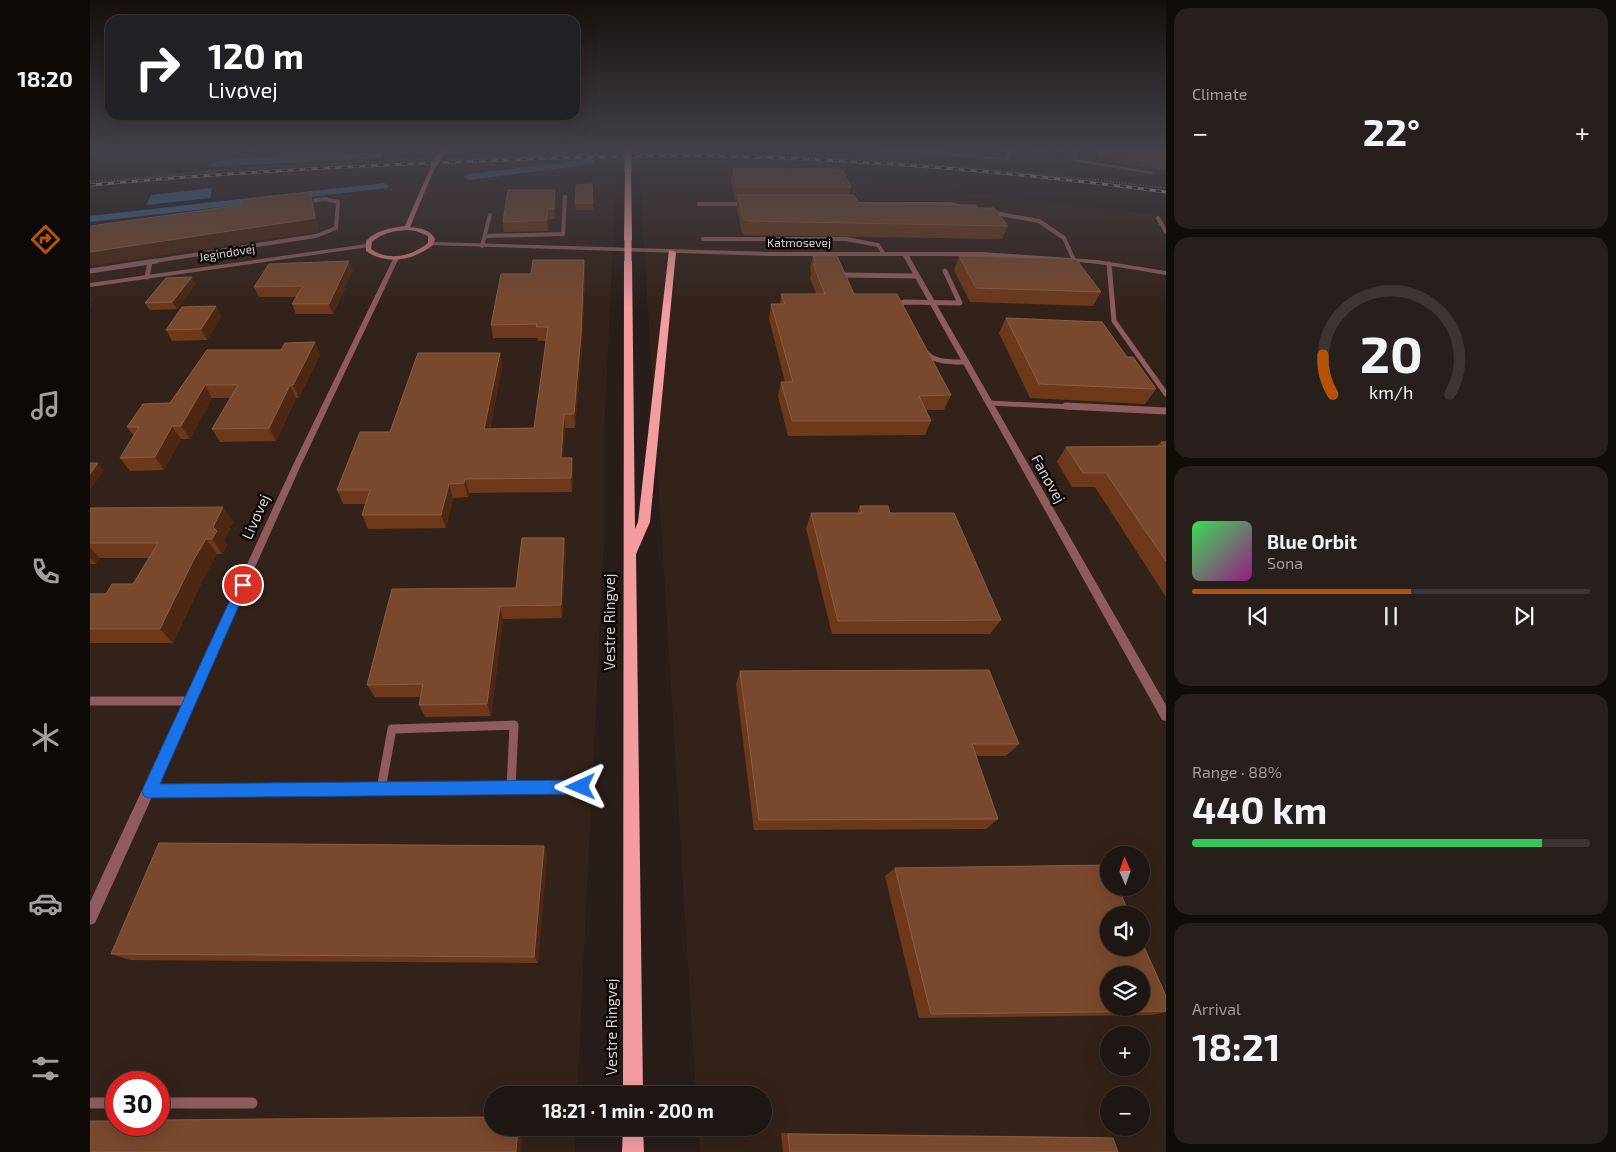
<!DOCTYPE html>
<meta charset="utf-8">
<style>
:root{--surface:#1e1612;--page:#261f1b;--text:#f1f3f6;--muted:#a19f9f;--line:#3c3532;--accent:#b45309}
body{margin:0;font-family:"Exo 2",sans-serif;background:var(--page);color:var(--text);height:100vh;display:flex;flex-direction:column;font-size:19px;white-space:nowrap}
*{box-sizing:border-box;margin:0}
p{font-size:16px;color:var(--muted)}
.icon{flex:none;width:28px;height:28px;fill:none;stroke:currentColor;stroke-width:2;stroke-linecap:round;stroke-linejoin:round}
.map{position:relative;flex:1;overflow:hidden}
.side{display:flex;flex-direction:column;gap:8px;padding:8px;background:#100c0a;width:450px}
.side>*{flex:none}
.guide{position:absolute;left:15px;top:15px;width:475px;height:105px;border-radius:15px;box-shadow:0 5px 20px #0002,0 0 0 1px var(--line);background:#202124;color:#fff;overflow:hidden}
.needle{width:32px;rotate:358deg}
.tools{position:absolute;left:1010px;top:846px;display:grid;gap:10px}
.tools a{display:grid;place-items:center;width:50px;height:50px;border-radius:50%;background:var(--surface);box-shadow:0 5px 20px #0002,0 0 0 1px var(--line);font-size:25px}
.speed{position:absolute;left:15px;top:1071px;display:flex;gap:10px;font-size:25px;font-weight:700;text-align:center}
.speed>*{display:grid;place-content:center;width:65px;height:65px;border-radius:50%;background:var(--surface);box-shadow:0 5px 20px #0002,0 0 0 1px var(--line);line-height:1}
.speed .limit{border:8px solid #d22;background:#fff;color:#111}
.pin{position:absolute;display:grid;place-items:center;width:42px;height:42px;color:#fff;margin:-21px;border:2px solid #fff;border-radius:50%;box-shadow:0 1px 5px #0007}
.me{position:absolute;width:55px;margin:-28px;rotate:269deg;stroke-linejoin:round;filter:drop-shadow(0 0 4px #0008)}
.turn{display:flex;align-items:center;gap:18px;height:105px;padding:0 20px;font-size:22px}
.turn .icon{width:65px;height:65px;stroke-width:2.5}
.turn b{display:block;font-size:35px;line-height:42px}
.big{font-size:38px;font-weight:700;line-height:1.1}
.side .widget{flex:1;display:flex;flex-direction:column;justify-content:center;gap:8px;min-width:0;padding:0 18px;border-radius:15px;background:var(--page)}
.side .dial{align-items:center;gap:0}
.dial svg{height:130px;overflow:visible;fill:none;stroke:var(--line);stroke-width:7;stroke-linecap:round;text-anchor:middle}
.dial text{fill:var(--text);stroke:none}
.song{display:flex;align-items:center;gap:15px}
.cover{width:60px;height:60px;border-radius:8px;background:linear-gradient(135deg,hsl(130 70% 55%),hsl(310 70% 35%))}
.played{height:5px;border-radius:2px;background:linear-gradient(90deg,var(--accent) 55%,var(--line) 55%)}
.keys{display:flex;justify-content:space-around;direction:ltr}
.heat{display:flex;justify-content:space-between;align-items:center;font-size:28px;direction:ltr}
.charge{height:8px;border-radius:4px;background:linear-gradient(90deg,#34c759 88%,var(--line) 0)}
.trip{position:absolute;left:394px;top:1086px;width:288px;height:50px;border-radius:25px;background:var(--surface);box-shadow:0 5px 20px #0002,0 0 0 1px var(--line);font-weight:700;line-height:50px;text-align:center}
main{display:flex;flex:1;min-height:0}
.dock{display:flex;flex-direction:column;width:90px;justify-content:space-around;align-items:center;background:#0c0907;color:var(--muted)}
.dock .icon{width:35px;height:35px}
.dock .active{color:var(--accent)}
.dock b{font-size:22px;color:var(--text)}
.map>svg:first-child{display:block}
</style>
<main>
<nav class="dock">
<b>18:20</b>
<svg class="icon active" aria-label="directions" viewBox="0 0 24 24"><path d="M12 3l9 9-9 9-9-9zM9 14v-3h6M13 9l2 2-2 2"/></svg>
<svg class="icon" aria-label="music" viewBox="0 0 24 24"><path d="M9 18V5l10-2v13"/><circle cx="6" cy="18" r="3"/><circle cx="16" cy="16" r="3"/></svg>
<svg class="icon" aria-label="phone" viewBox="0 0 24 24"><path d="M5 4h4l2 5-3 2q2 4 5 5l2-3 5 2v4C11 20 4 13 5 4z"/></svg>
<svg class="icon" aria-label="climate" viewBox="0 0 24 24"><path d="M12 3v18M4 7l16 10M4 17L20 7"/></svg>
<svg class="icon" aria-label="car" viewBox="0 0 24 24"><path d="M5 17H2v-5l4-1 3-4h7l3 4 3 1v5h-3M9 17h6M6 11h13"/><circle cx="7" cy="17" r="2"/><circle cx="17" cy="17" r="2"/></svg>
<svg class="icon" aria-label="filters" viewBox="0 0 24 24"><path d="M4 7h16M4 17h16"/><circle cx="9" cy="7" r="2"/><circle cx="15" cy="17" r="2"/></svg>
</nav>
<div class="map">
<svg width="1076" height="1152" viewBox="0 0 1076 1152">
<rect width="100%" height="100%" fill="#281d18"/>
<path fill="#33221a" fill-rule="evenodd" d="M 367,149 L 520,149 L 520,152 L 363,156 Z
M 550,180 L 782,181 L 1076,216 L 1076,1152 L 610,1152 L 608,1128 L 672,1128 L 672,1095 L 606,1095 ZM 1019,855 L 1051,855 L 1051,888 L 1019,888 ZM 1019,915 L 1051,915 L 1051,948 L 1019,948 ZM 1019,975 L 1051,975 L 1051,1008 L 1019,1008 ZM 1019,1035 L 1051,1035 L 1051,1068 L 1019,1068 ZM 1019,1095 L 1051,1095 L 1051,1128 L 1019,1128 Z
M 526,181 L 514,434 L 514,539 L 487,1095 L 402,1095 L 402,1128 L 486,1128 L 485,1152 L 0,1152 L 0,218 L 293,185 ZM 26,1082 L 69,1082 L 69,1125 L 26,1125 Z"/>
<path fill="#386997" d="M 206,153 L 293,153 L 292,158 L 120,167 L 123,162 Z
M 122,188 L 120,198 L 56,205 L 61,195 Z"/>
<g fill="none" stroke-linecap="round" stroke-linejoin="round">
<path stroke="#386997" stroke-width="3" d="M 791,149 L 918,159 L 918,153 L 923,149"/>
<path fill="#386997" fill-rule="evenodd" d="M 501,159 L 504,160 L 504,164 L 379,180 L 374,177 L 379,174 Z
M 294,183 L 299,186 L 297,188 L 0,222 L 0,216 Z"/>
<path stroke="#817873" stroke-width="2" stroke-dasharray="1 2" stroke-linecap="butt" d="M 945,149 L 975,160
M 550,154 C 726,154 901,167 1076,188
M 360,159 L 526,154
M 0,182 L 161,168 L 334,159"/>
<path stroke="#8f5b5d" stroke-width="4" d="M 609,204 L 655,204
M 759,204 L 860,204 L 872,207
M 899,212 L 949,221 L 974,238 L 984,260
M 1068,218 L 1076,232
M 395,236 L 473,234 L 475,197
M 613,239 L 756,239 L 788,245 L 794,254
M 392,246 L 400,215
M 58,262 L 226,236 L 246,228 L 248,202 L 235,199 L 215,202"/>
<path stroke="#8f5b5d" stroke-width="5" d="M 1019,264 L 1024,321 L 1076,394
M 0,271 L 66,261
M 751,275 L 827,276
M 57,277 L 60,262
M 812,309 L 809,304 L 814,302 L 870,303 L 855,271
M 834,350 C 842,363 862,362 876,362
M 899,403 L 1004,408"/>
<path stroke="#8f5b5d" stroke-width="7" d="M 976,406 L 1076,411"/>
<path stroke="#8f5b5d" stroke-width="9" d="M 0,701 L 100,701
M 291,789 L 302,729 L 424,725 L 421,788"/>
<path stroke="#8f5b5d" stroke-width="11" d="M 0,1103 L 26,1103
M 69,1103 L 162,1103"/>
<path fill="#8f5b5d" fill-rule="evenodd" d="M 983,149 L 987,149 L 987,159 L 1064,172 L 1061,174 L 982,161 Z
M 341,242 L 679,252 L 892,252 L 1007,260 L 1076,271 L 1076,275 C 1053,271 1030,267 1008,264 C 945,256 882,256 819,256 L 1076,705 L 1076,721 L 1072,720 L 813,256 L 679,256 L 339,245 L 338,244 Z
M 277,244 L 279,245 L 279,247 L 0,287 L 0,283 Z
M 304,257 L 309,258 L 211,465 L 67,785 L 491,781 L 495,783 L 497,787 L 495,791 L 491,793 L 62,797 L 5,923 L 0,925 L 0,902 L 203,465 Z"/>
<path fill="#cf7c80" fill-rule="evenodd" d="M 352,149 L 356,149 L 352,156 L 348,156 Z
M 342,164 L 346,165 L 320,227 C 330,228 341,230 345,239 L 343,245 C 324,260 297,266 276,251 L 276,241 C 286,230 300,228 315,226 ZM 317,230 L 326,231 L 338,236 L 338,243 C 322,256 299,262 281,249 L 282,242 C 292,233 304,231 317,230 Z"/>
<path fill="#f39da1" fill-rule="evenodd" d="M 538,168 L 541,170 L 542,240 L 538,242 L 534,240 L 535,170 Z
M 579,250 L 586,252 L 560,522 L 546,554 L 553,1095 L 533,1095 L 534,261 L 538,259 L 542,261 L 545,529 L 548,522 Z
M 533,1128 L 553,1128 L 554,1152 L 532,1152 Z"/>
<g stroke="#c1b8b4" stroke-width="3">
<path id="rail" d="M 0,185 C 130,173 259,166 389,161 C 467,158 545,155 622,156 C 774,159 925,172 1076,192"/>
</g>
<use href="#rail" stroke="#0e0907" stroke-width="2" stroke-dasharray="6" stroke-linecap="butt"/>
<path stroke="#cf7c80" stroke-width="5.5" d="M 344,165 L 350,155"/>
<path stroke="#f39da1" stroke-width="7" d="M 538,149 L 538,170
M 538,240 L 538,261"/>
</g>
<path fill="#6d391a" d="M 953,149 L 972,149 L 971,152 Z
M 1008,149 L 1076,149 L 1076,170 L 1007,160 Z
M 643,168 L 761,187 L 759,195 L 769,204 L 888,208 L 918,226 L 912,239 L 655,235 L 652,233 L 647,208 L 647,200 L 645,200 L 641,181 Z
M 502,184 L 503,210 L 486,210 L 485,203 Z
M 466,200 L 465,219 L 459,219 L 458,231 L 414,232 L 413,222 Z
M 723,256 L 764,294 L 861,395 L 854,410 L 836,410 L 841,421 L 835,435 L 698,436 L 688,396 L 691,382 L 695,382 L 679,319 L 681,304 L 690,304 L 691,294 L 726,294 L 720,278 L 721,274 L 720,270 Z
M 869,256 L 1011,292 L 1003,306 L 880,302 L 864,270 Z
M 494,260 L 495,273 L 492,348 L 485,428 L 475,428 L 473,458 L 483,472 L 482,492 L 379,493 L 378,497 L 363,498 L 356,528 L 278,529 L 272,515 L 276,504 L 253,504 L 247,490 L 300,432 L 410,353 L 412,367 L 400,429 L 444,428 L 456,341 L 448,341 L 448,338 L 403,338 L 401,325 L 441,274 Z
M 263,270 L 243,314 L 206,314 L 202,304 L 207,297 L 169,297 L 164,287 Z
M 102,277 L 105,285 L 87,309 L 60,310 L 55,303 Z
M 126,306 L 131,317 L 117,340 L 82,341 L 76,330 Z
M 916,318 L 1037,357 L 1066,389 L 1055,404 L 940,398 L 909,333 Z
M 225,342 L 230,355 L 209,398 L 206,398 L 186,441 L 130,442 L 122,429 L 140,398 L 122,398 L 100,439 L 91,439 L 74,470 L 40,471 L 30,458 L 44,436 L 37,427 L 80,403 L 117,350 L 191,350 Z
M 1071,442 L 1076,442 L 1076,597 L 1005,487 L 982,487 L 967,462 L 976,447 L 1067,446 Z
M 770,506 L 800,513 L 911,620 L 900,634 L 742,634 L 716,528 L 721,513 L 767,513 Z
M 0,508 L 143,522 L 134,540 L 137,545 L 132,554 L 127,554 L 115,575 L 83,643 L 0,643 L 0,594 L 16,594 L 43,584 L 59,558 L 10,558 L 6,564 L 0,564 Z
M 474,538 L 476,552 L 472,618 L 413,619 L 401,716 L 335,717 L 329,705 L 331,697 L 285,697 L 277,685 L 426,588 Z
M 650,671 L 929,744 L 916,756 L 886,756 L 908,819 L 896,829 L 664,830 L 646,684 Z
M 454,846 L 457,855 L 448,963 L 40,960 L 21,954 Z
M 805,868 L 1076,1011 L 1076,1012 L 1061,1015 L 829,1018 L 795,876 Z
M 691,1133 L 1002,1137 L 1023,1138 L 1028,1152 L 693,1152 Z"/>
<path fill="#4d2711" d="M 465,190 L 466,200 L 465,219 L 464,209 Z
M 220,192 L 225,204 L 229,231 L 225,232 L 0,266 L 0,252 Z
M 458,209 L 459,219 L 458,231 L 457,220 Z
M 494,260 L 495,273 L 492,348 L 485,428 L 484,414 Z
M 259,261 L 263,270 L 243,314 L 239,304 Z
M 102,277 L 105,285 L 87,309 L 82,302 Z
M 0,294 L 3,299 L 0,309 Z
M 126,306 L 131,317 L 117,340 L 111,329 Z
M 225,342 L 230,355 L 209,398 L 203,385 Z
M 410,353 L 412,367 L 397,443 L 394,429 Z
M 115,385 L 122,398 L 100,439 L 91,426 Z
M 200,385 L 206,398 L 186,441 L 179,428 Z
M 474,414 L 475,428 L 473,472 L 471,458 Z
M 82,426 L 91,439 L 74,470 L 65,457 Z
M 482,458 L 483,472 L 482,492 L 481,478 Z
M 8,463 L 14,471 L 0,490 L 0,474 Z
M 375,479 L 379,493 L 378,497 L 374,483 Z
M 359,484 L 363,498 L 356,528 L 351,515 Z
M 133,507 L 143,522 L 134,540 L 137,545 L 132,554 L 122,539 L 123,527 Z
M 474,538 L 476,552 L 472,618 L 471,605 Z
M 116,539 L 127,554 L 115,575 L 83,643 L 70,629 L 103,561 Z
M 0,548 L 10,558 L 6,564 L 0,558 Z
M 410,606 L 413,619 L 401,716 L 397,704 Z
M 454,846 L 457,855 L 448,963 L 444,957 Z
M 428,1128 L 433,1128 L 431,1152 L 426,1152 Z"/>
<path fill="#79492d" stroke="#885e46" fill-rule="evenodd" d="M 1010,149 L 1076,149 L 1076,164 L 1010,154 Z
M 643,168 L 752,169 L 761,187 L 647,187 Z
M 502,184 L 503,203 L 485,203 L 486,185 Z
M 418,190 L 465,190 L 464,209 L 458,209 L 457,220 L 413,222 Z
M 220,192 L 225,218 L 220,219 L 0,252 L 0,226 L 151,205 L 151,200 Z
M 648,195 L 764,195 L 769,204 L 886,205 L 888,208 L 904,208 L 918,226 L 657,221 L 653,219 Z
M 723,256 L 747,256 L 764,294 L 807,294 L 861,395 L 829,396 L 841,421 L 702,421 L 691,382 L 703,382 L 681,304 L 695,304 L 691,294 L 735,294 L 723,264 L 726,264 Z
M 869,256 L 986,259 L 1011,292 L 886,288 Z
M 443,260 L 494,260 L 491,334 L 484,414 L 474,414 L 471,458 L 482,458 L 481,478 L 375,479 L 374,483 L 359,484 L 351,515 L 272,515 L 280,490 L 247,490 L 270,432 L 300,432 L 328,353 L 410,353 L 394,429 L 444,428 L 458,327 L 446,327 L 447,324 L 401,325 L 411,274 L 441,274 Z
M 259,261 L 239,304 L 202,304 L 213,286 L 164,287 L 179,264 Z
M 102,277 L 82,302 L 55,303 L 76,278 Z
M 126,306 L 111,329 L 76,330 L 92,307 Z
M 916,318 L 1012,322 L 1037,357 L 1043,357 L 1066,389 L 949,384 Z
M 225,342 L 203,385 L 200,385 L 179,428 L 122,429 L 148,385 L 115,385 L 91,426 L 82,426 L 65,457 L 30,458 L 49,427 L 37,427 L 53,404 L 80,403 L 117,350 L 191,350 L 195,343 Z
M 1071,442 L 1076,442 L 1076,561 L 1016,473 L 993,473 L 976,447 L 1074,446 Z
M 0,463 L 8,463 L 0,474 Z
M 770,506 L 798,506 L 800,513 L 864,513 L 911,620 L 748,621 L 721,513 L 772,513 Z
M 133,507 L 123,527 L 127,531 L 122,539 L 116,539 L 103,561 L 70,629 L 0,629 L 0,594 L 16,594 L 22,584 L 43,584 L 68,543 L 0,543 L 0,508 Z
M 432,538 L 474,538 L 471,605 L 410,606 L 397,704 L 329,705 L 333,684 L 277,685 L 302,589 L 426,588 Z
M 899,670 L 929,744 L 882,744 L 908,819 L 669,820 L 650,671 Z
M 69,843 L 454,846 L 444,957 L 21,954 Z
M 1018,865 L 1019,867 L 1019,888 L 1028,888 L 1040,915 L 1019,915 L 1019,948 L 1051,948 L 1051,940 L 1076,996 L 1076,1011 L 841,1014 L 805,868 ZM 1019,975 L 1051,975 L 1051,1008 L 1019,1008 Z
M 402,1117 L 402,1128 L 428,1128 L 426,1152 L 0,1152 L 0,1121 L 26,1121 L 26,1125 L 69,1125 L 69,1120 Z
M 698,1134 L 1023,1138 L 1028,1152 L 700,1152 Z"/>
<linearGradient id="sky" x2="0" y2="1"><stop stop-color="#16100d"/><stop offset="0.48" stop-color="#424048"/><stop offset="1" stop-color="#424048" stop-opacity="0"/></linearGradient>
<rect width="1076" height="310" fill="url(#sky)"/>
<path fill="#1a73e8" stroke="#114b97" d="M 153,580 L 158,585 L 70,784 L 491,780 L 496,782 L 498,787 L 496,792 L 491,794 L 59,798 L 54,796 L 52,791 L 54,786 L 147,585 Z"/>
<g text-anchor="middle" stroke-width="5" stroke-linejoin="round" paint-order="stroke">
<g font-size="12" fill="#dad2ce" stroke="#0e0907">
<text x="709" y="247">Katmosevej</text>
<text transform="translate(137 253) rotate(-9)" y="4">Jegindøvej</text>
</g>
<g font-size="15" fill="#dad2ce" stroke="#0e0907">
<text transform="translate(958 479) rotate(61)" y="5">Fanøvej</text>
<text transform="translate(166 517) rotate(-66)" y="5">Livøvej</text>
<text transform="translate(520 622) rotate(-90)" y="5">Vestre Ringvej</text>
<text transform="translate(522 1027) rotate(-90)" y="5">Vestre Ringvej</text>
</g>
</g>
</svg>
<div class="tools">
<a><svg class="needle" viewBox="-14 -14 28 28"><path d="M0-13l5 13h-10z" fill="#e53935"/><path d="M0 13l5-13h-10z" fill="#a19f9f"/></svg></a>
<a><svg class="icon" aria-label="sound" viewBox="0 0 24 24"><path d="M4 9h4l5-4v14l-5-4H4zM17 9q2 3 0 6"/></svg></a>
<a><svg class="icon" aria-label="layers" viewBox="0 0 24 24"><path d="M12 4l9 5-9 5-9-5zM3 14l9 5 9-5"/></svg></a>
<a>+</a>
<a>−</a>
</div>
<div class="speed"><div class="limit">30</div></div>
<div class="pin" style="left:153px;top:585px;background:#d93025"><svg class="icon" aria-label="arrive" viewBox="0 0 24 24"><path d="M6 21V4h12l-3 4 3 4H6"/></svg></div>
<svg class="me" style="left:491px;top:787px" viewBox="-20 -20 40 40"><path d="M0-17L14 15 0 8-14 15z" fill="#1a73e8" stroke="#fff" stroke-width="4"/></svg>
<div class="trip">18:21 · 1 min · 200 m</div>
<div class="guide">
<div class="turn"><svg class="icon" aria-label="right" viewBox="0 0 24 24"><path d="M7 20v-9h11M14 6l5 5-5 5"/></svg><div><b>120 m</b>Livøvej</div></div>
</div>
</div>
<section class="side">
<div class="widget"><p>Climate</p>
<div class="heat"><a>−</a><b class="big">22°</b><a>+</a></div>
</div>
<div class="widget dial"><svg viewBox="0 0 100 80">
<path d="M14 69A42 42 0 1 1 86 69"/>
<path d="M14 69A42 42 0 0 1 8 45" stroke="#b45309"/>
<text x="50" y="56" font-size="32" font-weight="700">20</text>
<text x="50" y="72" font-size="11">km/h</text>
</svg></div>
<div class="widget">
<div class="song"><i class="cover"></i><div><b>Blue Orbit</b><p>Sona</p></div></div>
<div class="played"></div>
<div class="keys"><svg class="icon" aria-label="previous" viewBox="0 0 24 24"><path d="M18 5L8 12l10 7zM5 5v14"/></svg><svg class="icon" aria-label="pause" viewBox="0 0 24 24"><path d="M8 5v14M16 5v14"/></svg><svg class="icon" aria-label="next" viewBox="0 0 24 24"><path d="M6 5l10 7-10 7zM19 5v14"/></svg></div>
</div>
<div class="widget"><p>Range · 88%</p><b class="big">440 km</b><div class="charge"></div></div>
<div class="widget"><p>Arrival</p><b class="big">18:21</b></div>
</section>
</main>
